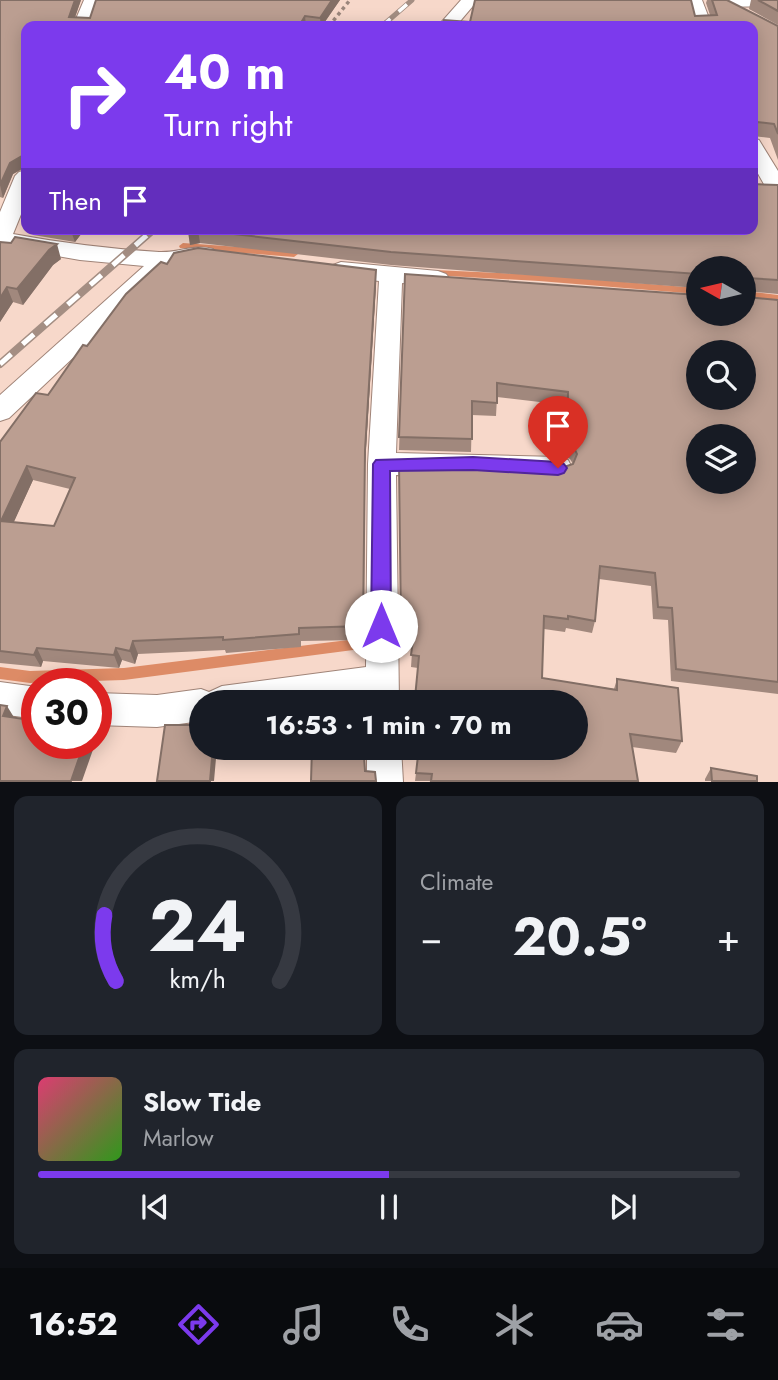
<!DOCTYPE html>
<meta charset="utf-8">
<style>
:root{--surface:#171b24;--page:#20242c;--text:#f1f3f6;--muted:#9ea1a6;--line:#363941;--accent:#7c3aed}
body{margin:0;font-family:Jost,sans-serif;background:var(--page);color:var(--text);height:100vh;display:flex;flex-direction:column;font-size:26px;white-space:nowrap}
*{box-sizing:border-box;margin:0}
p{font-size:23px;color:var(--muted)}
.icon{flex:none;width:38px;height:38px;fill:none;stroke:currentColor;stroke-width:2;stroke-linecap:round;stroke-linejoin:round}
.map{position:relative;height:782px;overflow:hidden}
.details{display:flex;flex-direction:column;gap:14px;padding:14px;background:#0d0f14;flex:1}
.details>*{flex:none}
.top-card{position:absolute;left:21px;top:21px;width:737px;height:214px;border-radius:14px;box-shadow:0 4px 18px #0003;background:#7c3aed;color:#fff;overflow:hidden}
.needle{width:46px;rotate:278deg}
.controls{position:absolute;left:686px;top:256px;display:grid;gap:14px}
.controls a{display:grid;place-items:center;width:70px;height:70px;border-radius:50%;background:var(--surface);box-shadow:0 4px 18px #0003;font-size:35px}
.speed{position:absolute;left:21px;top:668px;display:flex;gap:14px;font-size:35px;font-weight:700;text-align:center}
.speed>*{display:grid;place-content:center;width:91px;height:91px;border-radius:50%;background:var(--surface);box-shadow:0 4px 18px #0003;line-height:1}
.speed .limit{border:10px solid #d22;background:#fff;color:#111}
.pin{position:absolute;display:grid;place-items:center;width:60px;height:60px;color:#fff;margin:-72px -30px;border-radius:50% 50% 50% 0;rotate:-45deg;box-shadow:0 0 7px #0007}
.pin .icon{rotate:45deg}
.me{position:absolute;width:77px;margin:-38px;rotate:0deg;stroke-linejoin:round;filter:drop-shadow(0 0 5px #0008)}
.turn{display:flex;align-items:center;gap:24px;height:147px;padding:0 28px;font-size:32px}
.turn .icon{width:91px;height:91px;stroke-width:2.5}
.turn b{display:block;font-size:49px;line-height:60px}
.then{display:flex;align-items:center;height:66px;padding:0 28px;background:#0003;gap:14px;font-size:26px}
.big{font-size:52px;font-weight:700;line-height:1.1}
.details .tile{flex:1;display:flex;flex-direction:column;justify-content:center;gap:10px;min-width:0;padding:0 24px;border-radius:14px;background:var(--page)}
.details .dial{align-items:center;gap:0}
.dial svg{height:182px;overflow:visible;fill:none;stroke:var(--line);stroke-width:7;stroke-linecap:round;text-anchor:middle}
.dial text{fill:var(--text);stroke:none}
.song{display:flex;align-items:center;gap:21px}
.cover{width:84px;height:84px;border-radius:10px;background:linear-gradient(135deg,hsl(340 70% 55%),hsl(110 70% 35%))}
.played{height:7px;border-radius:4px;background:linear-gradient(90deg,var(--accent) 50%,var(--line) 50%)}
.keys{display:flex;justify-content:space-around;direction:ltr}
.heat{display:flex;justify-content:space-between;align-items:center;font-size:38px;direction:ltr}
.details .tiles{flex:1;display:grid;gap:14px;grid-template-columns:1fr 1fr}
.tile:last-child{grid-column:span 2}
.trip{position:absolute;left:189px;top:690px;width:399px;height:70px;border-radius:35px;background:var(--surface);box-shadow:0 4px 18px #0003;font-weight:700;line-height:70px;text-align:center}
.menu{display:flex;height:112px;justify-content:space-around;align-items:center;background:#090b0e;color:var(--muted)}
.menu .icon{width:49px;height:49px}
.menu .on{color:var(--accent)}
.menu b{font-size:32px;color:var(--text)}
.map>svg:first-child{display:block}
</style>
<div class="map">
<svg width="778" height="782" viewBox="0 0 778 782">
<rect width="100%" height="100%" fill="#f7d8ca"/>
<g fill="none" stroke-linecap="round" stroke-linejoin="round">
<path fill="#dd8b66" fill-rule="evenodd" d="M 183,243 L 294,251 L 298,254 L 294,257 L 180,248 L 179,246 Z
M 434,270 L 539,275 L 698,288 L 698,294 L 539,281 L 431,275 L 430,273 L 431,271 Z
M 744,291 L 778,295 L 778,301 L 744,297 Z
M 377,634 L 381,635 L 383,639 L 380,646 L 376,647 L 124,680 L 30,683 L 0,679 L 0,667 L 30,671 L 124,668 L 372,637 Z"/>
<g stroke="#a08478" stroke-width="2">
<path id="minor" d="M 84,0 L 100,0 L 91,26 L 73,26 Z
M 461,0 L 478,0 L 456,26 L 438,26 Z
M 686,0 L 702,0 L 712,26 L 694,26 Z
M 711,0 L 778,0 L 778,6 L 718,7 L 712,6 Z
M 752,138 L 759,140 L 778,171 L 778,196 L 770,195 L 752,163 Z
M 26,170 L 26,202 L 13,234 C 62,243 110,249 159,252 C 177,253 195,244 213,249 L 216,254 L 213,259 L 163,267 L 165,270 L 161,275 L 9,418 L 0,421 L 0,395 L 144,266 L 80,260 L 0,246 L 0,212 L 15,176 L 19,172 Z
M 341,262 L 438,271 L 446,274 L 450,279 L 446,284 L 438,287 L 402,283 L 396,453 L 558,457 L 568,460 L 572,468 L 568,476 L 558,479 L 396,475 L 399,702 L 365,702 L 365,698 L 336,702 L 201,702 L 201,721 L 157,727 L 96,725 L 96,693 L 157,695 L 201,689 L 209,692 L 222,686 L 366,667 L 368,464 L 379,281 L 333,275 L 329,270 L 333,265 Z
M 0,682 L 37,687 L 37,719 L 0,714 Z
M 367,747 L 401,747 L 403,782 L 367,782 Z"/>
</g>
<path stroke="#9b867c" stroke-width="3.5" stroke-dasharray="3.5 3.5" stroke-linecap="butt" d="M 329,26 L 350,0"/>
<use href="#minor" fill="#fff" fill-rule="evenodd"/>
<g stroke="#a48e83" stroke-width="5">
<path id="rail-far1" d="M 382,26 L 412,0"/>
</g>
<g stroke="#a48e83" stroke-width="8">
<path id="rail" d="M 0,364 L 154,229"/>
</g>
<use href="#rail-far1" stroke="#fff" stroke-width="3.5" stroke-dasharray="11" stroke-linecap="butt"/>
<use href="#rail" stroke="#fff" stroke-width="5" stroke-dasharray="15" stroke-linecap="butt"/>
</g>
<path fill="#a1887d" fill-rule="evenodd" d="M 0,0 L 81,0 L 75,17 L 90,18 L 96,0 L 340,0 L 322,26 L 26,26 L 26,194 L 25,190 L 25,168 L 13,174 L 3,198 L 0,197 Z
M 707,0 L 727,0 L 778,26 L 778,160 L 770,138 L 752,136 L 752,26 L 470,22 L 710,15 L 706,3 Z
M 751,0 L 778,0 L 778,25 L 749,9 Z
M 778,185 L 778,294 L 747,291 L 747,297 L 778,300 L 778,694 L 671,681 L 668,620 L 653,619 L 651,586 L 599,579 L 595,621 L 592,633 L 566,628 L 565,632 L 544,629 L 542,678 L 614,689 L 617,679 L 682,741 L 676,753 L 632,747 L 638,781 L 415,781 L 416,773 L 576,702 L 415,702 L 418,668 L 411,667 L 413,638 L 401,639 L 399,464 L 561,468 L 573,464 L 570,459 L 564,456 L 565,405 L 497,397 L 496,416 L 472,415 L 471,452 L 399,450 L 405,274 L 744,313 L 698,268 L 698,288 L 391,265 L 200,243 L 190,245 L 189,229 Z
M 31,229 L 85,229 L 75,242 L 33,235 Z
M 0,242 L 61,259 L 53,265 L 23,305 L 13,302 L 0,322 Z
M 167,264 L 376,284 L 365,464 L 364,640 L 301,641 L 301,647 L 226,653 L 225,650 L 138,654 L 135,664 L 122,660 L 119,668 L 43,661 L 41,667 L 0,663 L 0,442 L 48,395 L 87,346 ZM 33,480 L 70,489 L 54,526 L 13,523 Z
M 711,768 L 757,781 L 705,781 L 705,779 Z"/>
<path fill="#836f66" d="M 75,0 L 81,0 L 72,26 L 69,17 Z
M 332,0 L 340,0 L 322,26 L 321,26 L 320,18 Z
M 305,16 L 306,26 L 299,26 Z
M 757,122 L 752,136 L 753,125 Z
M 22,156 L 25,167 L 13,174 L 3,198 L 0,185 L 10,163 Z
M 73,229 L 85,229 L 75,242 L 71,231 Z
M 198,230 L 200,243 L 190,245 L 188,232 Z
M 57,244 L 61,259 L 53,265 L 23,305 L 17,289 L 49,250 Z
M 376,270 L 376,284 L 365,464 L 364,640 L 365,450 Z
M 7,287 L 13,302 L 0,322 L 0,298 Z
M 27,466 L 33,480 L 8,535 L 1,521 Z
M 133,641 L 138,654 L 135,664 L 130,651 Z
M 37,648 L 43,661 L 41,667 L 34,655 Z
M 116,648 L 122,660 L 119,668 L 114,655 Z
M 7,706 L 15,719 L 3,716 Z
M 84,744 L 95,744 L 82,781 L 71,781 Z
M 213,747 L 217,747 L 214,781 L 210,781 Z"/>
<path fill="#bb9e91" stroke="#836f66" stroke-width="2" fill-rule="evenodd" d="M 0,0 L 75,0 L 69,17 L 90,18 L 96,0 L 332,0 L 320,18 L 305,16 L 299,26 L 26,26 L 26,190 L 25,190 L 25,159 L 22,156 L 10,163 L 0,185 Z
M 475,0 L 691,0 L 695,16 L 717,15 L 712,0 L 727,0 L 778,26 L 778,134 L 774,124 L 757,122 L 752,125 L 752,26 L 442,26 L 444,20 L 470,22 Z
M 758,0 L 778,0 L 778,11 Z
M 752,184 L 778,185 L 778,280 L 747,278 L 747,297 L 778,300 L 778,682 L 676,669 L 672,608 L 658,607 L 655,573 L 600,566 L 595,621 L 568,616 L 568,619 L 544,616 L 542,678 L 617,690 L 617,679 L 678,688 L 682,741 L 630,734 L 638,781 L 431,781 L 432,774 L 416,773 L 419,747 L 576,747 L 576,702 L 425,702 L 425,700 L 415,698 L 419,656 L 411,655 L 415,626 L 401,626 L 399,464 L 561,468 L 573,464 L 577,454 L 573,446 L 567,443 L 568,392 L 497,383 L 497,403 L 472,401 L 472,439 L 399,437 L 405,274 L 698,295 L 698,313 L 744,313 L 744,268 L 698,268 L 698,274 L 391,252 L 198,230 L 188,232 L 189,229 L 752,229 ZM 698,352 L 744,352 L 744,397 L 698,397 ZM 698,436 L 744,436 L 744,481 L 698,481 Z
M 15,237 L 57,244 L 49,250 L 17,289 L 7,287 L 0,298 L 0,242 L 11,243 Z
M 198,248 L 376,270 L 365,450 L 363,626 L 299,628 L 299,634 L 223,640 L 223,637 L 133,641 L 130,651 L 116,648 L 114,655 L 37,648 L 34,655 L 0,651 L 0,442 L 36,393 L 48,395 L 83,345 L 87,346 L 126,294 L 161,262 L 167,264 L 174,253 ZM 27,466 L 75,478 L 54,526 L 1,521 Z
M 0,705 L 7,706 L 3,716 L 37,721 L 37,744 L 84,744 L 71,781 L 0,781 Z
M 165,725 L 201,725 L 201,747 L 213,747 L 210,781 L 157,781 Z
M 312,747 L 358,747 L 358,757 L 364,756 L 365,771 L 375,772 L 376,781 L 311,781 Z
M 711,768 L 757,776 L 757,781 L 712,781 Z"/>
<path fill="#7c3aed" stroke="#51269a" stroke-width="2" d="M 473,457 L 558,462 L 564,464 L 567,468 L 564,473 L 558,475 L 473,470 L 390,471 L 391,626 L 388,632 L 381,635 L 374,632 L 371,626 L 373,464 L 376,460 Z"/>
</svg>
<div class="controls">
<a><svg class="needle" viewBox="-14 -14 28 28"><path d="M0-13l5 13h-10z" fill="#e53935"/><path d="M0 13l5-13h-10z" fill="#9ea1a6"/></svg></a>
<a><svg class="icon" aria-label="search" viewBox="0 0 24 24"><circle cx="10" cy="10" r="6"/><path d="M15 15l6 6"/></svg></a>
<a><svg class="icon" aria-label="layers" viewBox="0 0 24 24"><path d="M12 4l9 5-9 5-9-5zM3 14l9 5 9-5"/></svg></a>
</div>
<div class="speed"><div class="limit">30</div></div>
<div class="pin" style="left:558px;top:468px;background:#d93025"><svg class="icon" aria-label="arrive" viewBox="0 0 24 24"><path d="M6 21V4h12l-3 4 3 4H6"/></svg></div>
<svg class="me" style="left:381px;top:626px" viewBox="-20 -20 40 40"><circle r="19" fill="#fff"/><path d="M0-13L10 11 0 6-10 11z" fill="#7c3aed"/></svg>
<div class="trip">16:53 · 1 min · 70 m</div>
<div class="top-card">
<div class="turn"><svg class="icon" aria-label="right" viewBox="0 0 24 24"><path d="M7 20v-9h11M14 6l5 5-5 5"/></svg><div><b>40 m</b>Turn right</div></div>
<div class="then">Then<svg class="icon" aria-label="arrive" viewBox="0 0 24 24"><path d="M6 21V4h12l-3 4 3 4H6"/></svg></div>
</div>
</div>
<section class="details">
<div class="tiles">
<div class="tile dial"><svg viewBox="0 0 100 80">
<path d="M14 69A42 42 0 1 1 86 69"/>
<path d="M14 69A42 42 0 0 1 9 40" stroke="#7c3aed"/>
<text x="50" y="56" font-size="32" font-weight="700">24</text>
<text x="50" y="72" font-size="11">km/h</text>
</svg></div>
<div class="tile"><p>Climate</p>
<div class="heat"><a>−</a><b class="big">20.5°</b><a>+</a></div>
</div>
<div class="tile">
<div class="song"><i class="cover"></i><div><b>Slow Tide</b><p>Marlow</p></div></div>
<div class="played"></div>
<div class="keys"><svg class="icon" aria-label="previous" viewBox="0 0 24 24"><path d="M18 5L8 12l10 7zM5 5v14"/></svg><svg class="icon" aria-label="pause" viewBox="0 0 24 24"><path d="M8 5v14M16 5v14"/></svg><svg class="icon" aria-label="next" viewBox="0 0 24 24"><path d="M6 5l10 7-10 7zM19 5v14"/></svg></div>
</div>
</div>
</section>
<nav class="menu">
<b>16:52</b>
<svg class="icon on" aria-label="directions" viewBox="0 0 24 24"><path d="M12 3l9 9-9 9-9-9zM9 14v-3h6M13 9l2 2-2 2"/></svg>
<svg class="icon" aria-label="music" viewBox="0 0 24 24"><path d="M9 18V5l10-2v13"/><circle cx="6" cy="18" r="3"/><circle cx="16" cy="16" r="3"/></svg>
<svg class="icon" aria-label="phone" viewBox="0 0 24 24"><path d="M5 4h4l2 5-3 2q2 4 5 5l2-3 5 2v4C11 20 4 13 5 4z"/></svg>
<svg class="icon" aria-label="climate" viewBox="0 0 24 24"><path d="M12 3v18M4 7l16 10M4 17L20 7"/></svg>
<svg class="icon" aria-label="car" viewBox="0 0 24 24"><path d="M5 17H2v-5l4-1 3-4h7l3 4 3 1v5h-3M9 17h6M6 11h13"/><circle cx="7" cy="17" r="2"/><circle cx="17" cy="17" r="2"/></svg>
<svg class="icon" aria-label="filters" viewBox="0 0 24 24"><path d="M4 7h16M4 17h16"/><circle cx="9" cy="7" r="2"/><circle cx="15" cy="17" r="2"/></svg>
</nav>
